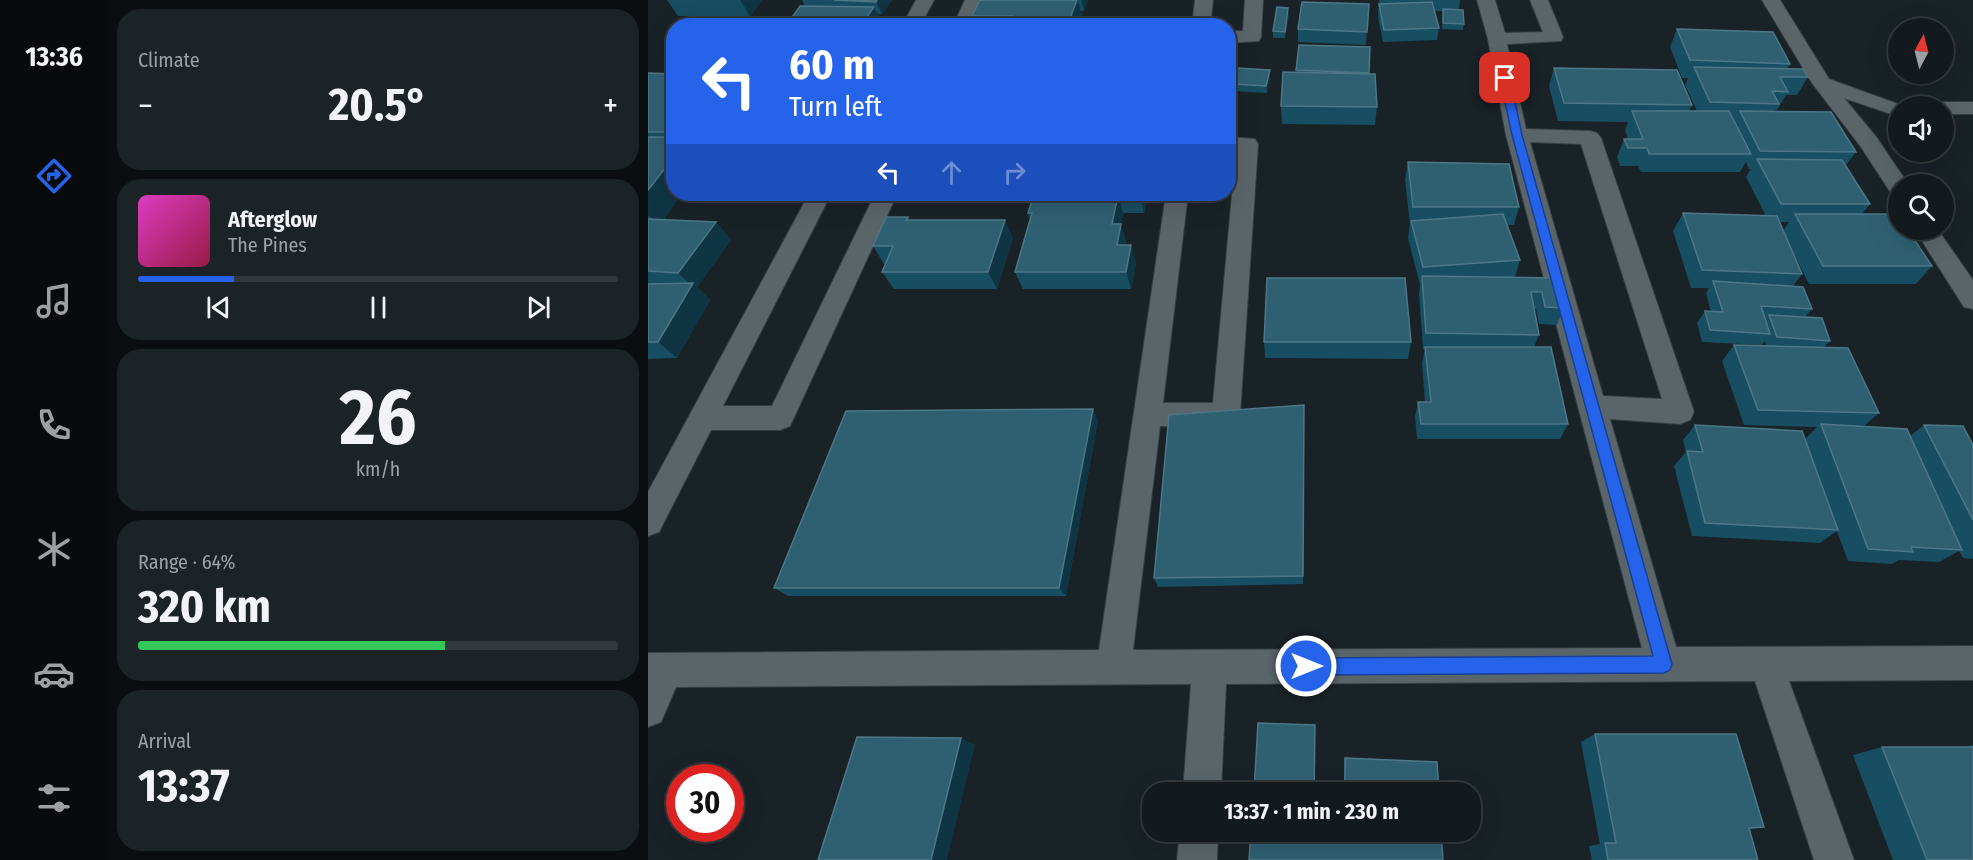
<!DOCTYPE html>
<meta charset="utf-8">
<style>
:root{--surface:#131a1d;--page:#1c2326;--text:#f1f3f6;--muted:#9da1a4;--line:#32383b;--accent:#2563eb}
body{margin:0;font-family:"Fira Sans Condensed",sans-serif;background:var(--page);color:var(--text);height:100vh;display:flex;flex-direction:column;font-size:22px;white-space:nowrap}
*{box-sizing:border-box;margin:0}
p{font-size:20px;color:var(--muted)}
.icon{flex:none;width:33px;height:33px;fill:none;stroke:currentColor;stroke-width:2;stroke-linecap:round;stroke-linejoin:round}
.map{position:relative;flex:1;overflow:hidden}
.sheet{display:flex;flex-direction:column;gap:9px;padding:9px;background:#0a0e10;width:540px}
.sheet>*{flex:none}
.guide{position:absolute;left:18px;top:18px;width:570px;height:183px;border-radius:24px;box-shadow:0 6px 24px #0002,0 0 0 2px var(--line);background:#2563eb;color:#fff;overflow:hidden}
.needle{width:39px;rotate:7deg}
.buttons{position:absolute;left:1240px;top:18px;display:grid;gap:12px}
.buttons a{display:grid;place-items:center;width:66px;height:66px;border-radius:50%;background:var(--surface);box-shadow:0 6px 24px #0002,0 0 0 2px var(--line);font-size:30px}
.speed{position:absolute;left:18px;top:764px;display:flex;gap:12px;font-size:30px;font-weight:700;text-align:center}
.speed>*{display:grid;place-content:center;width:78px;height:78px;border-radius:50%;background:var(--surface);box-shadow:0 6px 24px #0002,0 0 0 2px var(--line);line-height:1}
.speed .limit{border:9px solid #d22;background:#fff;color:#111}
.pin{position:absolute;display:grid;place-items:center;width:51px;height:51px;color:#fff;margin:-26px;border-radius:12px;box-shadow:0 3px 9px #0006}
.me{position:absolute;width:66px;margin:-33px;rotate:90deg;stroke-linejoin:round;filter:drop-shadow(0 0 4px #0008)}
.turn{display:flex;align-items:center;gap:21px;height:126px;padding:0 24px;font-size:27px}
.turn .icon{width:78px;height:78px;stroke-width:2.5}
.turn b{display:block;font-size:42px;line-height:51px}
.lanes{display:flex;align-items:center;height:57px;padding:0 24px;background:#0003;justify-content:center;gap:30px;direction:ltr}
.lanes .off{opacity:.35}
.big{font-size:45px;font-weight:700;line-height:1.1}
.sheet .card{flex:1;display:flex;flex-direction:column;justify-content:center;gap:9px;min-width:0;padding:0 21px;border-radius:24px;background:var(--page)}
.sheet .dial{align-items:center;gap:0}
.dial b{font-size:78px;line-height:1}
.song{display:flex;align-items:center;gap:18px}
.cover{width:72px;height:72px;border-radius:9px;background:linear-gradient(135deg,hsl(310 70% 55%),hsl(340 70% 35%))}
.played{height:6px;border-radius:3px;background:linear-gradient(90deg,var(--accent) 20%,var(--line) 20%)}
.keys{display:flex;justify-content:space-around;direction:ltr}
.heat{display:flex;justify-content:space-between;align-items:center;font-size:33px;direction:ltr}
.charge{height:9px;border-radius:4px;background:linear-gradient(90deg,#34c759 64%,var(--line) 0)}
.trip{position:absolute;left:494px;top:782px;width:339px;height:60px;border-radius:24px;background:var(--surface);box-shadow:0 6px 24px #0002,0 0 0 2px var(--line);font-weight:700;line-height:60px;text-align:center}
main{display:flex;flex:1;min-height:0}
.tabs{display:flex;flex-direction:column;width:108px;justify-content:space-around;align-items:center;background:#080a0c;color:var(--muted)}
.tabs .icon{width:42px;height:42px}
.tabs .selected{color:var(--accent)}
.tabs b{font-size:27px;color:var(--text)}
.map>svg:first-child{display:block}
</style>
<main>
<nav class="tabs">
<b>13:36</b>
<svg class="icon selected" aria-label="directions" viewBox="0 0 24 24"><path d="M12 3l9 9-9 9-9-9zM9 14v-3h6M13 9l2 2-2 2"/></svg>
<svg class="icon" aria-label="music" viewBox="0 0 24 24"><path d="M9 18V5l10-2v13"/><circle cx="6" cy="18" r="3"/><circle cx="16" cy="16" r="3"/></svg>
<svg class="icon" aria-label="phone" viewBox="0 0 24 24"><path d="M5 4h4l2 5-3 2q2 4 5 5l2-3 5 2v4C11 20 4 13 5 4z"/></svg>
<svg class="icon" aria-label="climate" viewBox="0 0 24 24"><path d="M12 3v18M4 7l16 10M4 17L20 7"/></svg>
<svg class="icon" aria-label="car" viewBox="0 0 24 24"><path d="M5 17H2v-5l4-1 3-4h7l3 4 3 1v5h-3M9 17h6M6 11h13"/><circle cx="7" cy="17" r="2"/><circle cx="17" cy="17" r="2"/></svg>
<svg class="icon" aria-label="filters" viewBox="0 0 24 24"><path d="M4 7h16M4 17h16"/><circle cx="9" cy="7" r="2"/><circle cx="15" cy="17" r="2"/></svg>
</nav>
<section class="sheet">
<div class="card"><p>Climate</p>
<div class="heat"><a>−</a><b class="big">20.5°</b><a>+</a></div>
</div>
<div class="card">
<div class="song"><i class="cover"></i><div><b>Afterglow</b><p>The Pines</p></div></div>
<div class="played"></div>
<div class="keys"><svg class="icon" aria-label="previous" viewBox="0 0 24 24"><path d="M18 5L8 12l10 7zM5 5v14"/></svg><svg class="icon" aria-label="pause" viewBox="0 0 24 24"><path d="M8 5v14M16 5v14"/></svg><svg class="icon" aria-label="next" viewBox="0 0 24 24"><path d="M6 5l10 7-10 7zM19 5v14"/></svg></div>
</div>
<div class="card dial"><b>26</b><p>km/h</p></div>
<div class="card"><p>Range · 64%</p><b class="big">320 km</b><div class="charge"></div></div>
<div class="card"><p>Arrival</p><b class="big">13:37</b></div>
</section>
<div class="map">
<svg width="1325" height="860" viewBox="0 0 1325 860">
<rect width="100%" height="100%" fill="#192227"/>
<g fill="none" stroke-linecap="round" stroke-linejoin="round">
<g stroke="#373f43" stroke-width="2">
<path id="minor" d="M 268,0 L 286,0 L 272,26 L 254,26 Z
M 317,0 L 335,0 L 323,26 L 305,26 Z
M 547,0 L 565,0 L 562,26 L 544,26 Z
M 597,0 L 615,0 L 613,37 L 611,41 L 580,43 L 580,31 L 595,31 Z
M 829,0 L 847,0 L 857,33 L 895,32 L 882,0 L 900,0 L 915,37 L 913,41 L 859,44 L 878,129 L 942,131 L 949,133 L 953,138 L 1046,412 L 1042,420 L 1032,424 L 962,419 L 1028,647 L 1325,646 L 1325,680 L 1141,681 L 1206,860 L 1166,860 L 1107,681 L 578,684 L 573,792 L 535,792 L 543,684 L 28,687 L 13,722 L 0,727 L 0,653 L 451,650 L 518,194 L 540,194 L 515,403 L 565,403 L 588,151 L 580,151 L 580,137 L 607,139 L 610,144 L 592,415 L 588,423 L 578,427 L 512,426 L 485,650 L 994,648 L 858,135 L 840,39 ZM 882,142 L 933,144 L 1014,399 L 955,396 Z
M 1114,0 L 1132,0 L 1181,79 L 1250,104 L 1251,111 L 1243,114 L 1196,98 L 1229,138 L 1260,184 L 1251,184 L 1251,195 L 1243,193 L 1213,147 L 1164,83 Z
M 1296,102 L 1325,102 L 1325,114 L 1296,114 L 1296,106 L 1287,106 Z
M 161,194 L 183,194 L 75,406 L 124,406 L 227,194 L 249,194 L 142,426 L 132,430 L 63,430 L 11,532 L 0,536 L 0,492 Z
M 1267,230 L 1290,230 L 1325,280 L 1325,309 L 1316,307 Z
M 532,831 L 570,831 L 569,860 L 529,860 Z"/>
</g>
<use href="#minor" fill="#5a656a" fill-rule="evenodd"/>
</g>
<path fill="#184e62" fill-rule="evenodd" d="M 19,0 L 114,0 L 102,16 L 30,16 Z
M 154,0 L 244,0 L 234,14 L 229,14 L 232,19 L 157,6 Z
M 332,0 L 440,0 L 436,11 L 433,11 L 434,16 L 431,26 L 328,26 L 324,16 Z
M 731,0 L 812,0 L 811,9 L 816,24 L 815,30 L 794,29 L 795,11 L 786,11 L 791,28 L 789,40 L 735,42 L 730,17 Z
M 721,4 L 718,45 L 650,42 L 650,29 Z
M 641,14 L 637,38 L 625,38 L 625,31 Z
M 1029,29 L 1142,64 L 1139,69 L 1160,77 L 1149,95 L 1138,95 L 1129,110 L 1127,110 L 1126,111 L 1208,152 L 1198,165 L 1222,204 L 1214,214 L 1284,266 L 1268,284 L 1161,284 L 1144,250 L 1154,274 L 1145,286 L 1164,309 L 1157,317 L 1182,341 L 1176,347 L 1231,413 L 1216,426 L 1262,436 L 1276,425 L 1325,445 L 1325,559 L 1315,558 L 1311,551 L 1291,562 L 1251,560 L 1244,564 L 1200,561 L 1189,531 L 1172,543 L 1044,536 L 1026,466 L 1038,452 L 1035,440 L 1047,425 L 1157,439 L 1169,427 L 1096,425 L 1074,361 L 1086,345 L 1118,346 L 1117,341 L 1113,345 L 1054,342 L 1049,323 L 1057,311 L 1063,312 L 1058,293 L 1061,288 L 1043,288 L 1025,231 L 1035,213 L 1118,216 L 1098,177 L 1103,169 L 1101,169 L 1098,162 L 1092,172 L 993,172 L 990,166 L 972,166 L 969,157 L 976,139 L 980,139 L 977,130 L 980,122 L 910,121 L 901,86 L 906,68 L 1044,105 L 1041,111 L 1049,111 L 1037,85 L 1040,78 L 1034,78 L 1022,47 ZM 1132,222 L 1141,222 L 1135,231 Z
M 651,45 L 721,73 L 729,107 L 727,125 L 634,124 L 633,106 L 648,72 Z
M 0,73 L 26,74 L 26,194 L 34,194 L 15,220 L 68,222 L 83,240 L 49,287 L 62,300 L 29,358 L 0,359 Z
M 622,77 L 619,93 L 585,91 L 585,84 Z
M 760,162 L 871,207 L 866,225 L 859,225 L 872,260 L 867,277 L 910,278 L 916,308 L 909,325 L 891,324 L 888,309 L 886,309 L 891,335 L 886,347 L 920,424 L 912,439 L 769,439 L 767,417 L 770,402 L 777,402 L 774,363 L 777,349 L 775,349 L 771,293 L 772,285 L 760,238 L 762,224 L 757,180 Z
M 386,194 L 500,194 L 496,213 L 475,213 L 473,224 L 478,242 L 478,245 L 483,245 L 488,263 L 483,289 L 375,289 L 367,272 L 382,219 L 380,213 Z
M 260,217 L 262,220 L 365,238 L 349,289 L 246,289 L 234,272 L 238,264 L 236,264 L 225,246 Z
M 616,342 L 763,342 L 760,359 L 617,358 Z
M 656,405 L 655,584 L 510,587 L 506,578 Z
M 450,420 L 418,596 L 140,596 L 126,588 Z
M 947,734 L 1116,827 L 1102,829 L 1110,860 L 944,860 L 941,846 L 952,844 L 933,742 Z
M 1325,745 L 1325,860 L 1245,860 L 1205,755 L 1234,747 L 1317,747 Z
M 697,758 L 791,792 L 696,792 L 696,766 Z"/>
<path fill="#0f3544" d="M 92,0 L 114,0 L 102,16 Z
M 229,0 L 244,0 L 234,14 L 228,2 Z
M 429,0 L 430,0 L 434,16 L 431,26 L 419,26 Z
M 433,0 L 440,0 L 436,11 Z
M 226,7 L 232,19 L 228,26 L 219,26 L 216,21 Z
M 640,8 L 641,14 L 637,38 L 637,32 Z
M 622,70 L 622,77 L 619,93 L 618,86 Z
M 26,157 L 26,194 L 34,194 L 11,226 L 0,215 L 0,190 Z
M 492,194 L 500,194 L 496,213 L 492,195 Z
M 470,195 L 475,213 L 469,242 L 464,224 Z
M 357,220 L 365,238 L 349,289 L 340,272 Z
M 68,222 L 83,240 L 49,287 L 62,300 L 29,358 L 10,342 L 43,285 L 30,273 Z
M 473,224 L 478,242 L 474,263 L 469,245 Z
M 483,245 L 488,263 L 483,289 L 478,272 Z
M 445,409 L 450,420 L 418,596 L 411,588 Z
M 313,738 L 327,745 L 299,860 L 283,860 Z"/>
<path fill="#2f6072" stroke="#4d7787" stroke-width="1.5" d="M 186,0 L 229,0 L 228,2 Z
M 332,0 L 429,0 L 419,26 L 360,26 L 365,16 L 324,16 Z
M 654,2 L 721,4 L 719,32 L 650,29 Z
M 784,2 L 791,28 L 736,30 L 731,4 Z
M 152,6 L 226,7 L 216,21 L 222,21 L 219,26 L 138,26 Z
M 629,7 L 640,8 L 637,32 L 625,31 Z
M 795,9 L 815,10 L 816,24 L 795,23 Z
M 1029,29 L 1125,32 L 1142,64 L 1042,60 Z
M 651,45 L 722,47 L 721,73 L 648,70 Z
M 1046,67 L 1155,69 L 1160,77 L 1132,77 L 1140,92 L 1124,91 L 1131,104 L 1062,102 Z
M 589,68 L 622,70 L 618,86 L 585,84 Z
M 906,68 L 1029,70 L 1044,105 L 916,103 Z
M 635,72 L 727,74 L 729,107 L 633,106 Z
M 0,73 L 26,74 L 26,132 L 0,132 Z
M 984,111 L 1081,111 L 1103,154 L 1001,154 L 999,148 L 980,148 L 976,139 L 995,139 Z
M 1092,111 L 1183,112 L 1208,152 L 1112,151 Z
M 0,137 L 26,137 L 26,157 L 0,190 Z
M 1109,159 L 1194,160 L 1222,204 L 1133,204 Z
M 760,162 L 861,164 L 871,207 L 765,207 Z
M 386,194 L 492,194 L 492,195 L 470,195 L 464,224 L 473,224 L 469,245 L 483,245 L 478,272 L 367,272 L 384,213 L 380,213 Z
M 1035,213 L 1129,216 L 1154,274 L 1054,270 Z
M 855,214 L 872,260 L 775,267 L 763,221 Z
M 1147,214 L 1250,214 L 1251,230 L 1260,230 L 1284,266 L 1175,266 Z
M 238,217 L 260,217 L 258,220 L 357,220 L 340,272 L 234,272 L 245,246 L 225,246 Z
M 0,219 L 68,222 L 30,273 L 0,271 Z
M 774,276 L 910,278 L 916,308 L 897,307 L 894,292 L 883,292 L 891,335 L 778,333 Z
M 619,278 L 757,278 L 763,342 L 616,342 Z
M 1065,281 L 1155,287 L 1164,309 L 1113,306 L 1122,334 L 1062,330 L 1057,311 L 1075,312 Z
M 45,283 L 10,342 L 0,342 L 0,284 Z
M 1121,315 L 1174,318 L 1182,341 L 1129,337 Z
M 1086,345 L 1200,348 L 1231,413 L 1110,410 Z
M 777,347 L 903,347 L 920,424 L 773,424 L 770,402 L 783,402 Z
M 656,405 L 655,576 L 506,578 L 521,415 Z
M 445,409 L 411,588 L 126,588 L 198,411 Z
M 1173,424 L 1259,429 L 1314,550 L 1263,547 L 1265,552 L 1220,549 Z
M 1047,425 L 1154,431 L 1190,530 L 1057,523 L 1039,451 L 1055,452 Z
M 1276,425 L 1315,426 L 1325,445 L 1325,520 Z
M 610,723 L 667,725 L 666,792 L 606,792 Z
M 947,734 L 1088,734 L 1116,827 L 1101,828 L 1110,860 L 960,860 L 957,843 L 968,843 Z
M 209,737 L 313,738 L 283,860 L 170,860 Z
M 1234,747 L 1325,747 L 1325,860 L 1279,860 Z
M 697,758 L 789,762 L 791,792 L 697,792 Z
M 603,831 L 793,831 L 795,860 L 601,860 Z"/>
<path fill="#2563eb" stroke="#184099" stroke-width="1.5" d="M 857,75 L 862,78 L 874,135 L 1024,664 L 1022,670 L 1016,673 L 658,675 L 652,672 L 650,666 L 652,661 L 658,658 L 1005,656 L 864,135 L 852,78 Z"/>
</svg>
<div class="buttons">
<a><svg class="needle" viewBox="-14 -14 28 28"><path d="M0-13l5 13h-10z" fill="#e53935"/><path d="M0 13l5-13h-10z" fill="#9da1a4"/></svg></a>
<a><svg class="icon" aria-label="sound" viewBox="0 0 24 24"><path d="M4 9h4l5-4v14l-5-4H4zM17 9q2 3 0 6"/></svg></a>
<a><svg class="icon" aria-label="search" viewBox="0 0 24 24"><circle cx="10" cy="10" r="6"/><path d="M15 15l6 6"/></svg></a>
</div>
<div class="speed"><div class="limit">30</div></div>
<div class="pin" style="left:857px;top:78px;background:#d93025"><svg class="icon" aria-label="arrive" viewBox="0 0 24 24"><path d="M6 21V4h12l-3 4 3 4H6"/></svg></div>
<svg class="me" style="left:658px;top:666px" viewBox="-20 -20 40 40"><circle r="17" fill="#2563eb" stroke="#fff" stroke-width="3"/><path d="M0-11L8 9 0 5-8 9z" fill="#fff"/></svg>
<div class="trip">13:37 · 1 min · 230 m</div>
<div class="guide">
<div class="turn"><svg class="icon" aria-label="left" viewBox="0 0 24 24"><path d="M17 20v-9H6M10 6l-5 5 5 5"/></svg><div><b>60 m</b>Turn left</div></div>
<div class="lanes"><svg class="icon" aria-label="left" viewBox="0 0 24 24"><path d="M17 20v-9H6M10 6l-5 5 5 5"/></svg><svg class="icon off" aria-label="ahead" viewBox="0 0 24 24"><path d="M12 20V5M6 11l6-6 6 6"/></svg><svg class="icon off" aria-label="right" viewBox="0 0 24 24"><path d="M7 20v-9h11M14 6l5 5-5 5"/></svg></div>
</div>
</div>
</main>
